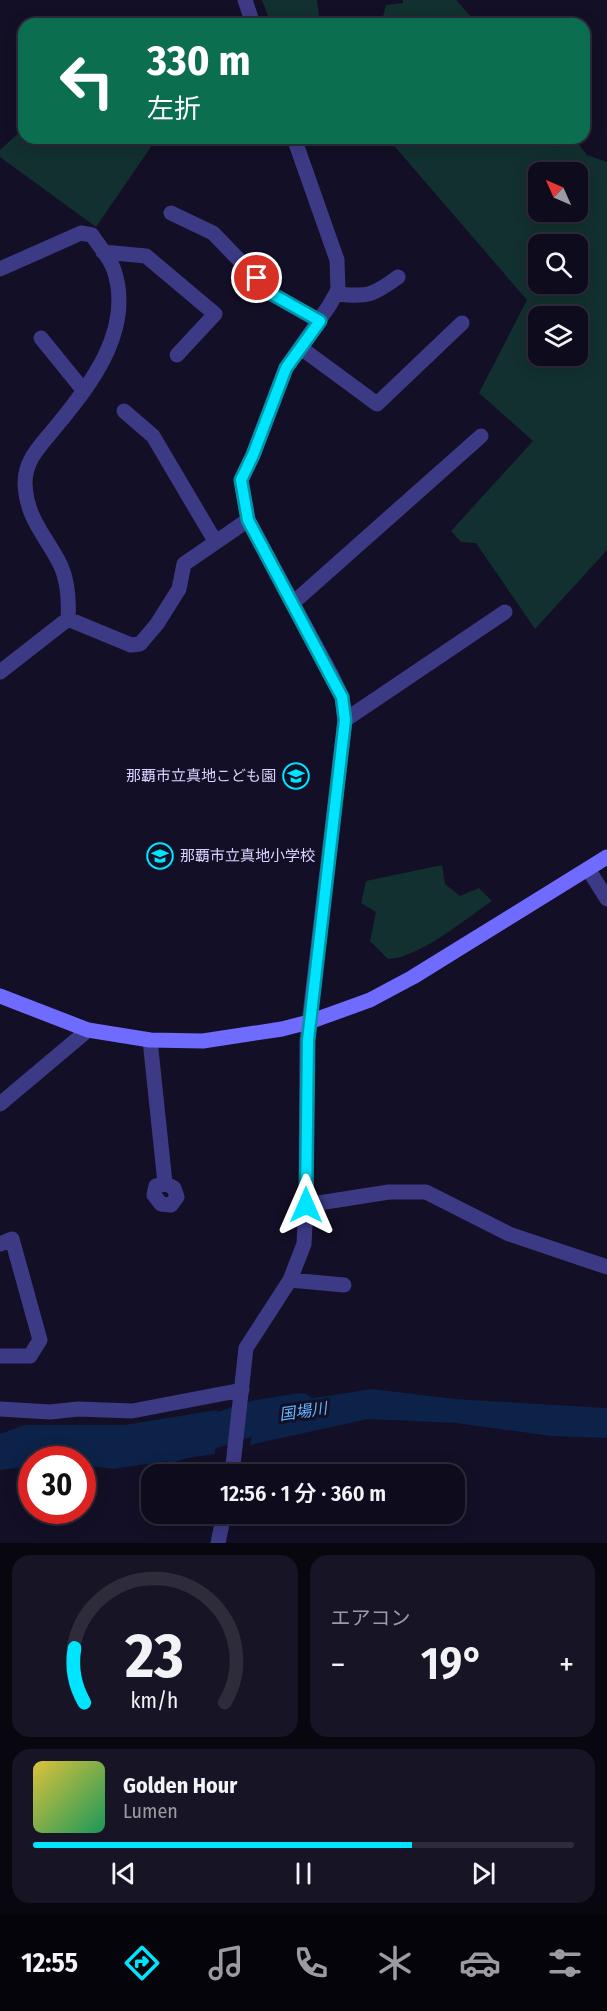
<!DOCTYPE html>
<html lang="ja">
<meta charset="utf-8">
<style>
:root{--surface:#0e0b1c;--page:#171425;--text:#f1f3f6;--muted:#9b9ba3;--line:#2e2b3b;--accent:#00e5ff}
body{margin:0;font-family:"Fira Sans Condensed","Noto Sans JP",sans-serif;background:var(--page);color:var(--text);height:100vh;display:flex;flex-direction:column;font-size:22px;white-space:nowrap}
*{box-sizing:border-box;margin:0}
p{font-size:20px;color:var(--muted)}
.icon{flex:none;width:33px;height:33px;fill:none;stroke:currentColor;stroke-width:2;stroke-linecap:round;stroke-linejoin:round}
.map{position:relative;height:1543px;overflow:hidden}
.panel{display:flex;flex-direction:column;gap:12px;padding:12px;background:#08060f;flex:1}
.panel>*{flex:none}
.banner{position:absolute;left:18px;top:18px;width:572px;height:126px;border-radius:18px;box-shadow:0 3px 15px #0003,0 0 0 2px var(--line);background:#0b6e4f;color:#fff;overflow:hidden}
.needle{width:39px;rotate:315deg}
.fabs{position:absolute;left:528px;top:162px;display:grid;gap:12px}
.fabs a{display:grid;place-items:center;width:60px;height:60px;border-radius:12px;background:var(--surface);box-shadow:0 3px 15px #0003,0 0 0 2px var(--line);font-size:30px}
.speed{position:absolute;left:18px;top:1446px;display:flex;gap:12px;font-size:30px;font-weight:700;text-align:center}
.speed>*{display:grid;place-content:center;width:78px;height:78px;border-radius:50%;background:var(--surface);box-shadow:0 3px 15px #0003,0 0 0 2px var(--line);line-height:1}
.speed .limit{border:9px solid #d22;background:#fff;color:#111}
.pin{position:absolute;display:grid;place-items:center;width:51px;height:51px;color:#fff;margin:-26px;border:3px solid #fff;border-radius:50%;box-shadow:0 2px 6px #0007}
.me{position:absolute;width:66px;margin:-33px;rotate:0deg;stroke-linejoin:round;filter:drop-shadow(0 0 4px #0008)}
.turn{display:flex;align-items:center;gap:21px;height:126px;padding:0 30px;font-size:27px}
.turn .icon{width:78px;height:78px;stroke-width:2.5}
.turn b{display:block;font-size:42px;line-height:51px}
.big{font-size:45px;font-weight:600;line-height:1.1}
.panel .tile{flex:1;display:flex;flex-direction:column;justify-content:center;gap:9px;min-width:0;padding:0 21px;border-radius:18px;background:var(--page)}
.panel .dial{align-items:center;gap:0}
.dial svg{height:156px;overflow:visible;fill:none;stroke:var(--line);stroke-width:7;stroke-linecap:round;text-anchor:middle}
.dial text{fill:var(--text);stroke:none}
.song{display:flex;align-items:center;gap:18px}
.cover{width:72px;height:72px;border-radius:9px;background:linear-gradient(135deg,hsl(50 70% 55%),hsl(150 70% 35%))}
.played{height:6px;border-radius:3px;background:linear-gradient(90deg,var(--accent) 70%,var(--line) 70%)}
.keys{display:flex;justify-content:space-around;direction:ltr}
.heat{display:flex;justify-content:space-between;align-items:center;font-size:33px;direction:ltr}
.panel .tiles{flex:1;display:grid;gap:12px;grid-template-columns:1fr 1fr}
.tile:last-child{grid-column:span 2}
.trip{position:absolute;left:141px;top:1464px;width:324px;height:60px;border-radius:18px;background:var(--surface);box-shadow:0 3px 15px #0003,0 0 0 2px var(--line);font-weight:600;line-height:60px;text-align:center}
.dock{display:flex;height:96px;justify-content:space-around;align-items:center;background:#06040b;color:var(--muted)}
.dock .icon{width:42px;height:42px}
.dock .selected{color:var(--accent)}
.dock b{font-size:27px;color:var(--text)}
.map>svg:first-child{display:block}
</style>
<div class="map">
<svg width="607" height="1543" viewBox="0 0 607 1543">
<rect width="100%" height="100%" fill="#130f26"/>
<path fill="#12302f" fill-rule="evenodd" d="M 262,0 L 317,0 L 320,24 L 271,24 Z
M 403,0 L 456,0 L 478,24 L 381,24 L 386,5 L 403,3 Z
M 24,128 L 24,138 L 157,138 L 96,227 L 0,157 L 0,150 Z
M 346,138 L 574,138 L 587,155 L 607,162 L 607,550 L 535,629 L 476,543 L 461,542 L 451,531 L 533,441 L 479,393 L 527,300 L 390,141 L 345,146 ZM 578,172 L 578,212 L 538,212 L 538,172 ZM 578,244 L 578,284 L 538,284 L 538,244 ZM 578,316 L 578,356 L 538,356 L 538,316 Z
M 442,865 L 445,884 L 460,896 L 479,888 L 492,901 C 467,918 417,959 388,959 L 370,941 L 376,912 L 361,903 L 366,881 Z"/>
<path fill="#0c2248" d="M 372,1389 L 455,1399 L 607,1408 L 607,1438 L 551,1436 L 456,1423 L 368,1419 L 250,1445 L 257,1407 Z
M 217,1410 L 215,1454 L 113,1469 L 83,1465 L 82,1460 L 32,1460 L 31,1466 L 0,1470 L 0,1434 L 24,1425 L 124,1425 Z"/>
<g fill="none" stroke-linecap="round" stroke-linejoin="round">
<path stroke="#0c2248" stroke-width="34" d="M 172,1445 L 257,1417 L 300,1410"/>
<path stroke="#3d3a85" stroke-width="15" d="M 245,0 L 253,24
M 171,213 L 213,233 L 272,294 L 319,321
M 103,252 L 146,256 L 215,314 L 177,355
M 0,269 L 81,233 L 92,235 C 99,246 110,258 114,270 C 134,330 90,386 54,429 C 40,446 25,460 25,483 C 26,519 47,537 61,566 C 68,582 69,602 68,619 L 0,672
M 336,294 C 368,297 372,296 398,277
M 41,338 L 84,391
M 301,348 L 377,404 L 462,323
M 124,411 L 153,436 L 215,541
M 294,602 L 481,436
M 68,619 L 131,645 L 140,644 L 157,624 L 179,589 L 184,564 L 248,520
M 345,720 L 505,612
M 588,869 L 607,899
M 150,1040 L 165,1183 L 174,1188 L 177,1197 L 171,1205 L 161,1204 L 154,1195 L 156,1186 L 165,1183
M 0,1104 L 88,1030
M 306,1205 L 389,1192 L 426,1192 L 509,1234 L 607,1267
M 0,1244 L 12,1239 L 40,1340 L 30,1356 L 0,1356
M 290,1280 L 344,1285
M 0,1409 L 50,1412 L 78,1409 L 132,1411 L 242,1390
M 232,1474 L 246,1348 L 290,1280 L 304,1244 L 306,1205 L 307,1040 L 345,720 L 342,697 L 331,674 L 248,520 L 241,480 L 253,455 L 286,368 L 329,306 L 338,290 L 337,260 L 294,138
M 218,1543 L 224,1514"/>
<path stroke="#6f6bff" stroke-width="15" d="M 0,996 L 88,1030 L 150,1040 L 203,1041 L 282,1029 L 309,1022 L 370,1000 L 413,977 L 607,857"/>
</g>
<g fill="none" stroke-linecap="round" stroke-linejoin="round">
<g stroke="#0095a6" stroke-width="15">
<path id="route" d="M 257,278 L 272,294 L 320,321 L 286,368 L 253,455 L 241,480 L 248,520 L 336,686 L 342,697 L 345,720 L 308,1040 L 306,1205"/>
</g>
<use href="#route" stroke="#00e5ff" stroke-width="10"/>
</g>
<defs>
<g id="school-ring" transform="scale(1.35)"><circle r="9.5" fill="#130f26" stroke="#00e5ff" stroke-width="1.5"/><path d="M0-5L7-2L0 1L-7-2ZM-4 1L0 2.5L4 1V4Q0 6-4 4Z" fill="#00e5ff"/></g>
</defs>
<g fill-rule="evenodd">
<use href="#school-ring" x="296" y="776"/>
<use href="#school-ring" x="160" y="856"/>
</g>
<g text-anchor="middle" stroke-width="6" stroke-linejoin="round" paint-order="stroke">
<g font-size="15" fill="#d9d4ff" stroke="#130f26" text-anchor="end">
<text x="276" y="781">那覇市立真地こども園</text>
<text x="180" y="861" text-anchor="start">那覇市立真地小学校</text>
</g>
<g font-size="16" font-style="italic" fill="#62b6ff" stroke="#130f26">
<text transform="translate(303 1411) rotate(-8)" y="6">国場川</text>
</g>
</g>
</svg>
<div class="fabs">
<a><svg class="needle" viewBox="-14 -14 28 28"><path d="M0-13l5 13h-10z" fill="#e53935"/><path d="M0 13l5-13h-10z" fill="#9b9ba3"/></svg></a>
<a><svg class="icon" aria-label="search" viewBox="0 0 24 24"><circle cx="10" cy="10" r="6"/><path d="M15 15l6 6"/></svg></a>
<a><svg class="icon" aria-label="layers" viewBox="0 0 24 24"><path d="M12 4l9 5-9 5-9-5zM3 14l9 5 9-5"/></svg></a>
</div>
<div class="speed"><div class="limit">30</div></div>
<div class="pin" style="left:257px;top:278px;background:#d93025"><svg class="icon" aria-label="arrive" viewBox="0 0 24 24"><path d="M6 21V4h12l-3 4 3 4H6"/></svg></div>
<svg class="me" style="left:306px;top:1205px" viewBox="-20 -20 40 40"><path d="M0-17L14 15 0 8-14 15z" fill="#00e5ff" stroke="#fff" stroke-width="4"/></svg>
<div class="trip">12:56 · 1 分 · 360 m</div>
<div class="banner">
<div class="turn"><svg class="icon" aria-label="left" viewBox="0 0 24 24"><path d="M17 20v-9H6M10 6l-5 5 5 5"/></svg><div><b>330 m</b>左折</div></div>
</div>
</div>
<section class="panel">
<div class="tiles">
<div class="tile dial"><svg viewBox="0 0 100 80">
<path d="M14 69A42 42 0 1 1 86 69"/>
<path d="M14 69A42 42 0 0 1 9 41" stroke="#00e5ff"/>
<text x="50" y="56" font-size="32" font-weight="700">23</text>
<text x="50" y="72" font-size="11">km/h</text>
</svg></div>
<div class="tile"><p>エアコン</p>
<div class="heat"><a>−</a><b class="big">19°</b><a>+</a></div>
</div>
<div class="tile">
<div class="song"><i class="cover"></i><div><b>Golden Hour</b><p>Lumen</p></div></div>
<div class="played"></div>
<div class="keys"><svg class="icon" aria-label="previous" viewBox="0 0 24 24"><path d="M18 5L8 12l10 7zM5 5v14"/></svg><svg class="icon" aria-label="pause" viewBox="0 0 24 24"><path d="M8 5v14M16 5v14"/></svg><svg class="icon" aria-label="next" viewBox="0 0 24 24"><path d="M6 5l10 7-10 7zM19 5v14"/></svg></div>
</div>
</div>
</section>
<nav class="dock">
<b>12:55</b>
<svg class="icon selected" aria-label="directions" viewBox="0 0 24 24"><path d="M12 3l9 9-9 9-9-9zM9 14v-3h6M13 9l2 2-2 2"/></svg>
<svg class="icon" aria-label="music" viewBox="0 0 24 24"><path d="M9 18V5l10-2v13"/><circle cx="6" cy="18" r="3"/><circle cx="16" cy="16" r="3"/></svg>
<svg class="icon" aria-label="phone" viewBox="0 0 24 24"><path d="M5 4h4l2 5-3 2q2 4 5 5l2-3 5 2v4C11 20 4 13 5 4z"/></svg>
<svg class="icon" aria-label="climate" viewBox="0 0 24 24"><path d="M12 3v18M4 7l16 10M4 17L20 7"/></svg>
<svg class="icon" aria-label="car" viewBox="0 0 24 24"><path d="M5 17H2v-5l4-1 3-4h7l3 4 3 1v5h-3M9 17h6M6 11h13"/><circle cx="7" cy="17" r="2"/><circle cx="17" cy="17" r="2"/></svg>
<svg class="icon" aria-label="filters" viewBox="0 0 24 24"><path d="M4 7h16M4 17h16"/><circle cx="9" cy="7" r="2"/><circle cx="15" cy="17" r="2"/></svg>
</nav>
